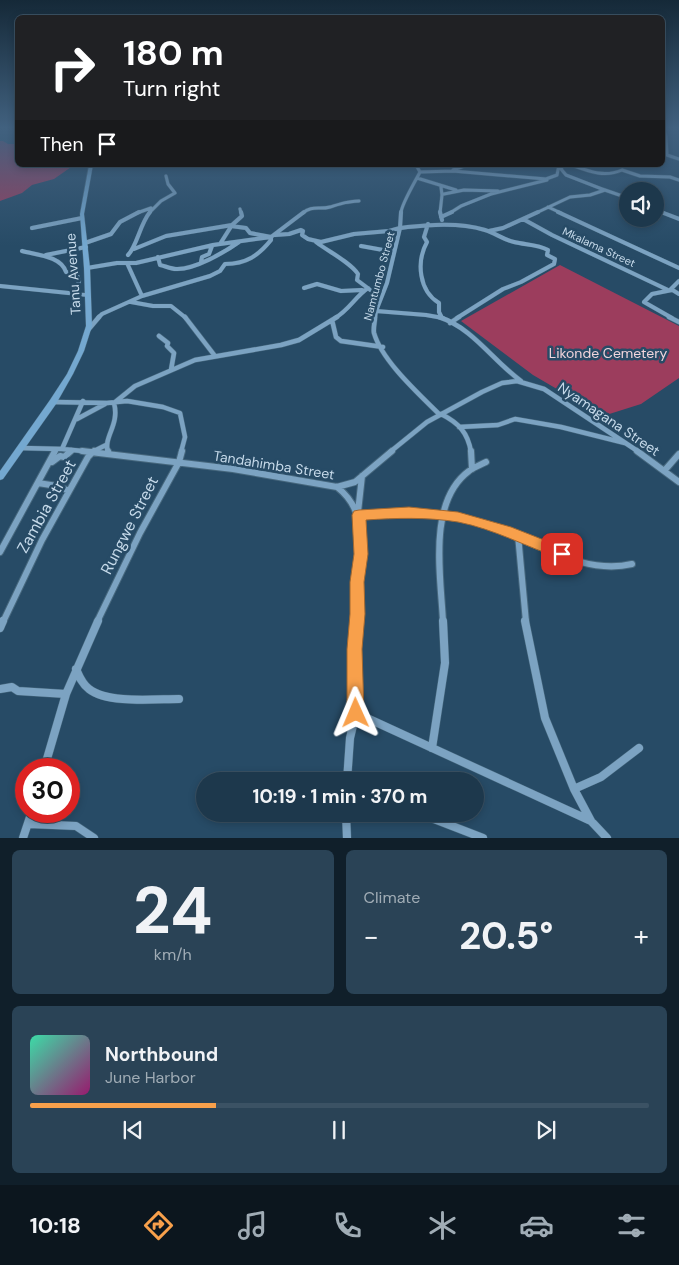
<!DOCTYPE html>
<meta charset="utf-8">
<style>
:root{--surface:#1d384c;--page:#2a4356;--text:#f1f3f6;--muted:#a0acb5;--line:#3b5264;--accent:#f8a04b}
body{margin:0;font-family:"DM Sans",sans-serif;background:var(--page);color:var(--text);height:100vh;display:flex;flex-direction:column;font-size:19px;white-space:nowrap}
*{box-sizing:border-box;margin:0}
p{font-size:16px;color:var(--muted)}
.icon{flex:none;width:28px;height:28px;fill:none;stroke:currentColor;stroke-width:2;stroke-linecap:round;stroke-linejoin:round}
.map{position:relative;height:838px;overflow:hidden}
.details{display:flex;flex-direction:column;gap:12px;padding:12px;background:#101f2a;flex:1}
.details>*{flex:none}
.guide{position:absolute;left:15px;top:15px;width:650px;height:152px;border-radius:8px;box-shadow:0 2px 8px #0003,0 0 0 1px var(--line);background:#202124;color:#fff;overflow:hidden}
.controls{position:absolute;left:619px;top:182px;display:grid;gap:10px}
.controls a{display:grid;place-items:center;width:45px;height:45px;border-radius:50%;background:var(--surface);box-shadow:0 2px 8px #0003,0 0 0 1px var(--line);font-size:25px}
.speed{position:absolute;left:15px;top:758px;display:flex;gap:10px;font-size:25px;font-weight:700;text-align:center}
.speed>*{display:grid;place-content:center;width:65px;height:65px;border-radius:50%;background:var(--surface);box-shadow:0 2px 8px #0003,0 0 0 1px var(--line);line-height:1}
.speed .limit{border:8px solid #d22;background:#fff;color:#111}
.pin{position:absolute;display:grid;place-items:center;width:42px;height:42px;color:#fff;margin:-21px;border-radius:10px;box-shadow:0 2px 8px #0006}
.me{position:absolute;width:55px;margin:-28px;rotate:359deg;stroke-linejoin:round;filter:drop-shadow(0 0 4px #0008)}
.turn{display:flex;align-items:center;gap:18px;height:105px;padding:0 25px;font-size:22px}
.turn .icon{width:65px;height:65px;stroke-width:2.5}
.turn b{display:block;font-size:35px;line-height:42px}
.then{display:flex;align-items:center;height:48px;padding:0 25px;background:#0003;gap:10px;font-size:19px}
.big{font-size:38px;font-weight:700;line-height:1.1}
.details .widget{flex:1;display:flex;flex-direction:column;justify-content:center;gap:8px;min-width:0;padding:0 18px;border-radius:8px;background:var(--page)}
.details .dial{align-items:center;gap:0}
.dial b{font-size:65px;line-height:1}
.song{display:flex;align-items:center;gap:15px}
.cover{width:60px;height:60px;border-radius:8px;background:linear-gradient(135deg,hsl(160 70% 55%),hsl(320 70% 35%))}
.played{height:5px;border-radius:2px;background:linear-gradient(90deg,var(--accent) 30%,var(--line) 30%)}
.keys{display:flex;justify-content:space-around;direction:ltr}
.heat{display:flex;justify-content:space-between;align-items:center;font-size:28px;direction:ltr}
.details .tiles{flex:1;display:grid;gap:12px;grid-template-columns:1fr 1fr}
.widget:last-child{grid-column:span 2}
.trip{position:absolute;left:196px;top:772px;width:288px;height:50px;border-radius:25px;background:var(--surface);box-shadow:0 2px 8px #0003,0 0 0 1px var(--line);font-weight:700;line-height:50px;text-align:center}
.tab-bar{display:flex;height:80px;justify-content:space-around;align-items:center;background:#0c161e;color:var(--muted)}
.tab-bar .icon{width:35px;height:35px}
.tab-bar .selected{color:var(--accent)}
.tab-bar b{font-size:22px;color:var(--text)}
.map>svg:first-child{display:block}
</style>
<div class="map">
<svg width="679" height="838" viewBox="0 0 679 838">
<rect width="100%" height="100%" fill="#274b66"/>
<path fill="#9c3d5d" d="M 0,141 L 3,141 L 8,144 L 17,144 L 18,165 L 74,165 L 54,179 L 32,185 L 22,193 L 0,201 Z
M 560,265 L 679,326 L 679,378 L 641,404 L 603,416 L 533,375 L 461,321 Z"/>
<g fill="none" stroke-linecap="round" stroke-linejoin="round">
<g stroke="#46677d" stroke-width="4">
<path id="street-far4" d="M 663,129 L 666,136 L 667,155 L 679,159
M 563,165 L 561,169 L 566,175 L 602,189
M 571,165 C 588,171 604,178 622,170 L 640,176 L 670,177 L 679,180
M 453,170 L 467,165
M 420,172 L 453,171 L 546,179 L 557,175 L 559,165
M 417,178 L 456,190
M 602,189 L 628,198
M 444,194 L 464,190 L 498,191
M 548,207 L 561,213
M 240,209 L 241,213
M 655,209 L 664,213
M 137,213 L 151,208
M 149,213 L 161,201 L 175,193 L 168,184 L 166,176
M 303,213 C 311,205 320,210 330,207 C 343,203 345,202 359,201
M 401,213 C 401,205 415,182 420,172 L 416,165
M 440,213 L 442,195 L 441,187
M 450,213 L 461,206 L 491,194 L 547,180
M 536,213 L 570,197 L 590,195 L 605,190"/>
</g>
<g stroke="#46677d" stroke-width="4.5">
<path id="street-far3" d="M 440,212 L 442,220
M 558,212 L 679,268
M 661,212 L 679,219
M 441,217 L 452,212
M 523,219 L 552,235 L 668,290
M 428,224 L 424,237 L 427,242 C 416,262 419,291 439,303 L 439,312 L 442,318
M 32,228 L 82,218
M 400,228 L 401,212
M 489,231 L 503,228 L 538,212
M 275,235 L 289,234 L 301,230 L 303,231 L 302,235 L 308,239 L 321,242 L 354,234 L 389,231 L 400,228
M 316,242 C 329,252 350,262 358,274 L 357,280 L 381,298
M 85,243 L 111,234 L 120,222 L 139,212
M 220,244 L 232,225 L 242,216 L 241,212
M 361,246 L 394,252
M 134,249 L 166,236 L 232,225
M 22,251 C 37,255 61,256 66,272 L 77,275 L 79,281 L 76,294
M 46,255 L 86,247
M 128,255 C 137,246 140,224 150,212
M 158,257 L 160,265 C 165,266 171,269 176,269 C 194,270 225,252 239,242
M 201,262 L 202,257 L 209,254 L 212,246
M 127,263 L 142,296
M 87,268 L 117,263 L 136,263 L 213,245 L 271,237 L 304,212
M 679,281 L 671,289 L 679,294
M 0,286 L 88,295
M 304,288 L 317,284 L 341,291 L 362,290
M 131,302 L 153,306 L 171,306 L 186,318
M 376,311 L 426,315 L 443,318
M 98,318 L 102,314 L 142,296 L 210,276 L 220,271 L 225,264 C 246,264 258,256 271,240 L 271,237 L 250,233 L 246,228 L 231,226
M 335,318 C 349,310 355,297 368,288
M 375,318 L 376,311 L 387,283 L 400,228 C 429,225 457,222 485,230 C 495,233 504,240 514,242 C 526,245 537,244 548,250 L 547,255 L 555,259 L 554,264 L 521,282 L 503,289 L 457,318
M 672,318 L 644,302 L 652,294 L 672,290"/>
</g>
<g stroke="#46677d" stroke-width="5.5">
<path id="street-far2" d="M 185,317 L 215,356
M 375,317 C 375,322 373,328 374,333 C 382,361 419,394 440,415
M 439,317 C 473,328 493,361 521,381
M 669,317 L 679,322
M 332,320 L 336,337 L 341,341 L 383,347
M 450,323 L 459,317
M 88,330 L 99,317
M 159,336 L 168,343 L 167,346 L 174,353 L 171,370
M 53,402 L 107,403 L 127,401 L 163,407 L 180,413 L 185,437 L 181,452
M 441,414 C 459,423 468,433 471,452
M 77,419 L 105,404
M 459,427 L 498,425 L 515,419 L 561,427 L 625,443
M 20,448 L 62,449 L 93,452
M 62,449 L 83,401
M 54,452 L 56,449
M 69,452 L 71,451
M 92,452 L 106,445
M 108,452 C 103,437 120,425 114,403 L 135,386 L 195,360 L 281,345 L 299,340 L 337,317
M 390,452 L 427,422 L 482,392 L 502,383 L 517,381 L 544,389 L 639,452"/>
</g>
<g stroke="#46677d" stroke-width="8">
<path id="street-far1" d="M 82,451 L 233,469 L 337,487 L 355,482 L 392,451
M 108,451 L 109,454
M 471,451 L 472,469
M 637,451 L 679,482
M 52,462 L 60,456 L 64,457 L 71,451
M 665,470 L 679,454
M 38,483 L 57,486 L 69,491
M 337,487 C 370,513 359,547 357,584 C 356,597 357,609 356,622
M 358,512 L 362,476
M 359,515 C 399,514 437,512 476,522 C 527,534 578,577 632,564
M 518,535 L 526,622
M 0,552 L 55,451
M 3,622 L 42,540 L 88,457 L 94,451
M 97,622 L 140,533 L 179,462 L 182,451
M 443,622 C 441,577 427,502 469,471 C 474,467 480,465 486,462"/>
</g>
<g stroke="#46677d" stroke-width="9">
<path id="street" d="M 525,621 L 545,718 L 574,789 L 591,821 L 607,838
M 0,628 L 3,621
M 76,669 C 79,676 82,684 89,689 C 108,704 155,699 179,699
M 0,689 L 12,687 L 18,691 L 66,694
M 356,713 L 591,821
M 432,748 L 445,663 L 443,621
M 44,769 L 66,694 L 98,621
M 347,781 L 350,738 L 356,713 L 354,649 L 356,621
M 574,789 L 601,777 L 639,748
M 346,814 L 347,838
M 421,814 L 483,838
M 29,824 L 76,826 L 94,838
M 23,838 L 32,811"/>
</g>
<g stroke="#46677d" stroke-width="1">
<path id="secondary" d="M 89,165 L 93,165 L 84,214 L 90,268 L 92,326 L 84,351 L 73,374 L 56,404 L 3,479 L 0,480 L 0,471 L 50,400 L 67,374 L 78,351 L 86,326 L 84,268 L 80,214 Z"/>
</g>
<use href="#street-far4" stroke="#7ca3c2" stroke-width="3"/>
<use href="#street-far3" stroke="#7ca3c2" stroke-width="4"/>
<use href="#street-far2" stroke="#7ca3c2" stroke-width="4.5"/>
<use href="#street-far1" stroke="#7ca3c2" stroke-width="6"/>
<use href="#street" stroke="#7ca3c2" stroke-width="8"/>
<use href="#secondary" fill="#74a8d0" fill-rule="evenodd"/>
</g>
<linearGradient id="sky" x2="0" y2="1"><stop stop-color="#152938"/><stop offset="0.52" stop-color="#41617f"/><stop offset="1" stop-color="#41617f" stop-opacity="0"/></linearGradient>
<rect width="679" height="246" fill="url(#sky)"/>
<path fill="#f8a04b" stroke="#a16831" d="M 409,507 L 458,512 L 511,527 L 567,549 L 569,554 L 567,558 L 562,559 C 527,547 494,529 458,522 C 427,517 396,518 366,520 L 368,554 L 364,582 L 365,614 L 362,649 L 364,713 L 362,719 L 356,722 L 350,719 L 347,713 L 347,649 L 350,614 L 350,582 L 354,554 L 352,515 L 354,511 L 359,510 Z"/>
<g text-anchor="middle" stroke-width="5" stroke-linejoin="round" paint-order="stroke">
<g font-size="11" fill="#c6daea" stroke="#274b66">
<text transform="translate(599 247) rotate(25)" y="4">Mkalama Street</text>
<text transform="translate(379 276) rotate(-75)" y="4">Namtumbo Street</text>
</g>
<g font-size="14" fill="#c6daea" stroke="#274b66">
<text transform="translate(73 274) rotate(-94)" y="5">Tanu Avenue</text>
<text transform="translate(609 419) rotate(34)" y="5">Nyamagana Street</text>
<text transform="translate(274 465) rotate(9)" y="5">Tandahimba Street</text>
</g>
<g font-size="14" fill="#f1d5dc" stroke="#274b66">
<text x="608" y="358">Likonde Cemetery</text>
</g>
<g font-size="16" fill="#c6daea" stroke="#274b66">
<text transform="translate(46 506) rotate(-61)" y="6">Zambia Street</text>
<text transform="translate(129 525) rotate(-63)" y="6">Rungwe Street</text>
</g>
</g>
</svg>
<div class="controls">
<a><svg class="icon" aria-label="sound" viewBox="0 0 24 24"><path d="M4 9h4l5-4v14l-5-4H4zM17 9q2 3 0 6"/></svg></a>
</div>
<div class="speed"><div class="limit">30</div></div>
<div class="pin" style="left:562px;top:554px;background:#d93025"><svg class="icon" aria-label="arrive" viewBox="0 0 24 24"><path d="M6 21V4h12l-3 4 3 4H6"/></svg></div>
<svg class="me" style="left:356px;top:713px" viewBox="-20 -20 40 40"><path d="M0-17L14 15 0 8-14 15z" fill="#f8a04b" stroke="#fff" stroke-width="4"/></svg>
<div class="trip">10:19 · 1 min · 370 m</div>
<div class="guide">
<div class="turn"><svg class="icon" aria-label="right" viewBox="0 0 24 24"><path d="M7 20v-9h11M14 6l5 5-5 5"/></svg><div><b>180 m</b>Turn right</div></div>
<div class="then">Then<svg class="icon" aria-label="arrive" viewBox="0 0 24 24"><path d="M6 21V4h12l-3 4 3 4H6"/></svg></div>
</div>
</div>
<section class="details">
<div class="tiles">
<div class="widget dial"><b>24</b><p>km/h</p></div>
<div class="widget"><p>Climate</p>
<div class="heat"><a>−</a><b class="big">20.5°</b><a>+</a></div>
</div>
<div class="widget">
<div class="song"><i class="cover"></i><div><b>Northbound</b><p>June Harbor</p></div></div>
<div class="played"></div>
<div class="keys"><svg class="icon" aria-label="previous" viewBox="0 0 24 24"><path d="M18 5L8 12l10 7zM5 5v14"/></svg><svg class="icon" aria-label="pause" viewBox="0 0 24 24"><path d="M8 5v14M16 5v14"/></svg><svg class="icon" aria-label="next" viewBox="0 0 24 24"><path d="M6 5l10 7-10 7zM19 5v14"/></svg></div>
</div>
</div>
</section>
<nav class="tab-bar">
<b>10:18</b>
<svg class="icon selected" aria-label="directions" viewBox="0 0 24 24"><path d="M12 3l9 9-9 9-9-9zM9 14v-3h6M13 9l2 2-2 2"/></svg>
<svg class="icon" aria-label="music" viewBox="0 0 24 24"><path d="M9 18V5l10-2v13"/><circle cx="6" cy="18" r="3"/><circle cx="16" cy="16" r="3"/></svg>
<svg class="icon" aria-label="phone" viewBox="0 0 24 24"><path d="M5 4h4l2 5-3 2q2 4 5 5l2-3 5 2v4C11 20 4 13 5 4z"/></svg>
<svg class="icon" aria-label="climate" viewBox="0 0 24 24"><path d="M12 3v18M4 7l16 10M4 17L20 7"/></svg>
<svg class="icon" aria-label="car" viewBox="0 0 24 24"><path d="M5 17H2v-5l4-1 3-4h7l3 4 3 1v5h-3M9 17h6M6 11h13"/><circle cx="7" cy="17" r="2"/><circle cx="17" cy="17" r="2"/></svg>
<svg class="icon" aria-label="filters" viewBox="0 0 24 24"><path d="M4 7h16M4 17h16"/><circle cx="9" cy="7" r="2"/><circle cx="15" cy="17" r="2"/></svg>
</nav>
